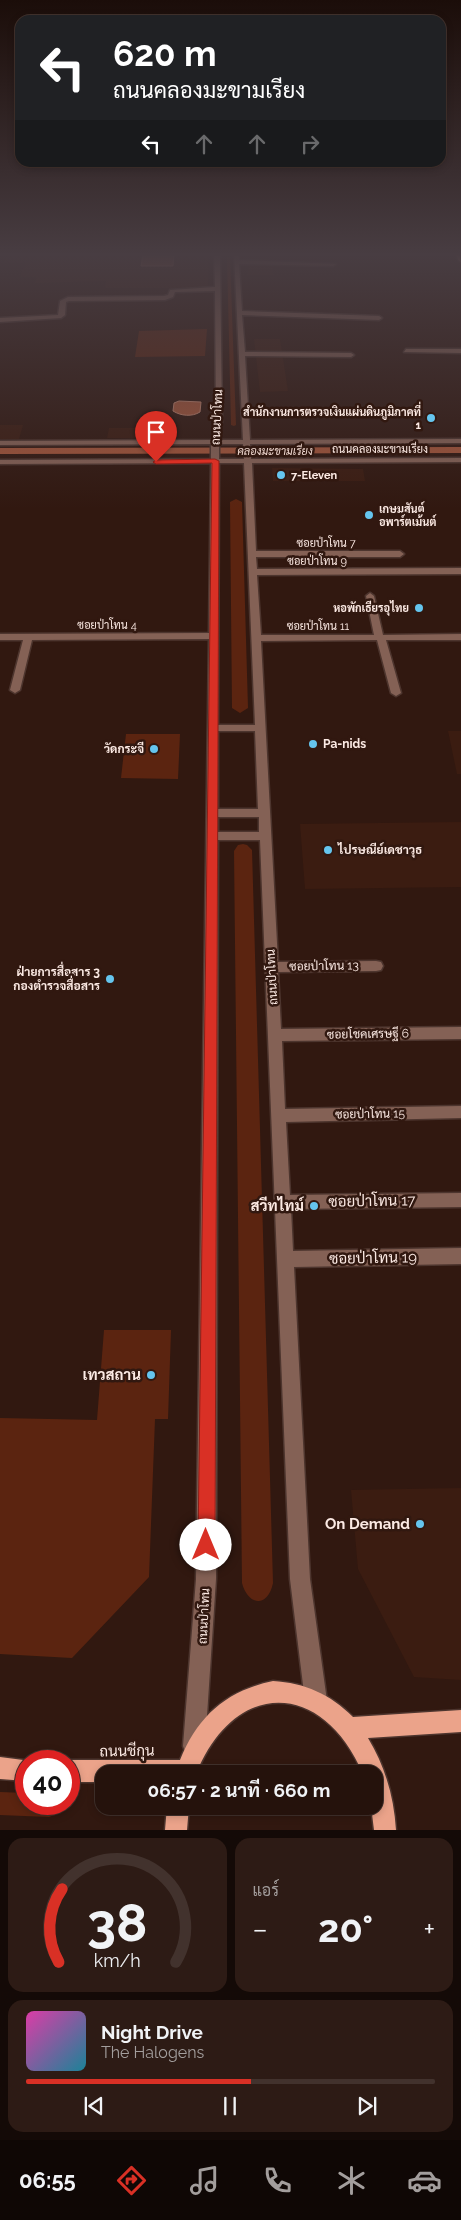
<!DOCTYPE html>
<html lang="th">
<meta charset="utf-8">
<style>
:root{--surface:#25120c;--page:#2d1b15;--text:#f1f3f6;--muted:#a39e9d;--line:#42322d;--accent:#d93025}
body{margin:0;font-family:Raleway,Sarabun,sans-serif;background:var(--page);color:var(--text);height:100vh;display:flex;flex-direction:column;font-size:19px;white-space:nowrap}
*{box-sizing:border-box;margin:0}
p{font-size:16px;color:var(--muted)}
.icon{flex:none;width:28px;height:28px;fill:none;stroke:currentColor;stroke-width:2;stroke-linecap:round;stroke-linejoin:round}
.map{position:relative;height:1830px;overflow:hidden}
.sheet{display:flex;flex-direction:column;gap:8px;padding:8px;background:#140a07;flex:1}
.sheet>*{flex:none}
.guide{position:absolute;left:15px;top:15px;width:431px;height:152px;border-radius:15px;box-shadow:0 2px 8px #0003,0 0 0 1px var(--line);background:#202124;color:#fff;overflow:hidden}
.speed{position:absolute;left:15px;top:1750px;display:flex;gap:10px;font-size:25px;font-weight:700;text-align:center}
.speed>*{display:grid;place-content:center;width:65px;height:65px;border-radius:50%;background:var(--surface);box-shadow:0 2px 8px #0003,0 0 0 1px var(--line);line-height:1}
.speed .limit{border:8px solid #d22;background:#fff;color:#111}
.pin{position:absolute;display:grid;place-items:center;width:42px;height:42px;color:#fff;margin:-51px -21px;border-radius:50% 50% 50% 0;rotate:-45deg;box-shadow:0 0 5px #0007}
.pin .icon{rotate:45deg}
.me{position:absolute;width:55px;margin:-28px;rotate:0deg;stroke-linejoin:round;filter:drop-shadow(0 0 4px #0008)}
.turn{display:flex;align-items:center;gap:18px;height:105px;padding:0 15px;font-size:22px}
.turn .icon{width:65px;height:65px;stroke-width:2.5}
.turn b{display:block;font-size:35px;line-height:42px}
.lanes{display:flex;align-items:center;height:48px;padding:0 15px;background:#0003;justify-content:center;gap:25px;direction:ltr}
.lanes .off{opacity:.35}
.big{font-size:38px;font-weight:700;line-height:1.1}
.sheet .tile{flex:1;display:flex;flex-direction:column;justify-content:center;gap:8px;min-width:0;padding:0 18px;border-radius:15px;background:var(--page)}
.sheet .dial{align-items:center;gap:0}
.dial svg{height:130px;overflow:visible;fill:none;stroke:var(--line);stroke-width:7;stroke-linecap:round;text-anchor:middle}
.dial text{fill:var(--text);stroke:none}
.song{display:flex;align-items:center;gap:15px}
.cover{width:60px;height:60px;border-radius:8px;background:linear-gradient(135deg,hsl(320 70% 55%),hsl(190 70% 35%))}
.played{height:5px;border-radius:2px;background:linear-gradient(90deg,var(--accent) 55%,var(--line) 55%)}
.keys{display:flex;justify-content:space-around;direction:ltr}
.heat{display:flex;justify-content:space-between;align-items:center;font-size:28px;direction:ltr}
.sheet .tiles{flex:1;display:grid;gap:8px;grid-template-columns:1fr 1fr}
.tile:last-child{grid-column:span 2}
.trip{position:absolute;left:95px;top:1765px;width:288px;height:50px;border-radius:15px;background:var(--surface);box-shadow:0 2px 8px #0003,0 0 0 1px var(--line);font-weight:700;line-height:50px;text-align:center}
.menu{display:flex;height:80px;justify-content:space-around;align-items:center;background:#0f0705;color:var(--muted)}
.menu .icon{width:35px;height:35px}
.menu .active{color:var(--accent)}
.menu b{font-size:22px;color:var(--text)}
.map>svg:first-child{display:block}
</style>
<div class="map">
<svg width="461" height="1830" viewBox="0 0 461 1830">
<rect width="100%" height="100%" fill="#311810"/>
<path fill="#3b1c11" d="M 8,253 L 209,253 L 208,288 L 105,288 L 106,281 L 35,283 L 36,277 L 20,277 L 25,263 L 3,263 Z
M 248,263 L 272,263 L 273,275 L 248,275 Z
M 254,339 L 280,339 L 288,391 L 260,392 Z
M 0,425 L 23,425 L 19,439 L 0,439 Z
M 109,428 L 155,428 L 155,438 L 107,438 Z
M 272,468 L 363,469 L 365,481 L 273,481 Z
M 448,731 L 461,731 L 461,774 L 457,774 Z
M 461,822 L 461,887 L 305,889 L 300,824 Z
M 461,1488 L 461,1680 L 414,1677 L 358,1569 L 351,1490 Z"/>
<path fill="#5b2410" d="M 227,257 L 230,257 L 236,425 L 234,426 L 231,425 Z
M 207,329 L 205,356 L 135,357 L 139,331 Z
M 236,499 L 242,502 L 248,708 L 240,713 L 232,708 L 230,502 Z
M 126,734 L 180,734 L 178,779 L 121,778 Z
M 243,844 L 247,845 L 252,850 L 273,1583 C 268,1608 248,1606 242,1583 L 234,851 L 238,845 Z
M 104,1330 L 171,1330 L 168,1419 L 155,1419 L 149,1577 L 72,1658 L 0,1654 L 0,1418 L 97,1420 Z
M 0,1792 L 26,1793 L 26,1804 L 58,1804 C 57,1811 56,1815 49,1817 L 0,1815 Z"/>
<path fill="#a15439" stroke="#bc816c" d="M 146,253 L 174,253 L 173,266 L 141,266 L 143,254 Z
M 179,401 L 201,402 L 200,412 C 192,417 181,416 173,411 L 174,403 Z"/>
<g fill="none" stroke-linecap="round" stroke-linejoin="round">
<path fill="#a15439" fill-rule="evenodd" d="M 461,447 L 461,453 L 0,454 L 0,448 Z"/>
<g stroke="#4d352e" stroke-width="3">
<path id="minor" d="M 214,253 L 220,253 L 222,421 L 219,440 L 243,440 L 234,253 L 239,253 L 239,260 L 336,264 L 333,266 L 239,264 L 242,311 L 379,316 L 382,318 L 379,320 L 242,315 L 245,352 L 351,353 L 354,355 L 351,357 L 245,356 L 250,440 L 461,439 L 461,443 L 250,444 L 251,459 L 461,458 L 461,462 L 252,463 L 256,551 L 400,551 L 404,554 L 400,557 L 256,557 L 257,569 L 461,568 L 461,574 L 257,575 L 261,635 L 374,635 L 366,596 L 370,593 L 374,596 L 383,635 L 461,634 L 461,640 L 386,640 L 401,693 L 396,696 L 391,693 L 377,640 L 261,641 L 278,962 L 376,961 L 381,962 L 383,966 L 381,970 L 376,971 L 278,972 L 281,1029 L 461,1027 L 461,1039 L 282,1041 L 285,1109 L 461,1106 L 461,1118 L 286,1122 L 290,1195 L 461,1193 L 461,1207 L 291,1209 L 293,1251 L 461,1248 L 461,1264 L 294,1267 L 310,1579 L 327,1701 L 324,1709 L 316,1712 L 308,1709 L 305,1701 L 290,1579 L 260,840 L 218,840 L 216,1579 L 205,1746 L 202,1754 L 194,1757 L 186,1754 L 183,1746 L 196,1579 L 209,639 L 32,640 L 20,690 L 15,693 L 10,690 L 23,640 L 0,640 L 0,634 L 209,633 L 211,463 L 0,464 L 0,460 L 211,459 L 211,444 L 0,445 L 0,441 L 212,440 L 216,421 L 215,291 L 177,292 L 175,292 L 173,297 L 165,300 L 69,301 L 66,302 L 65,315 L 61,318 L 0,322 L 0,318 L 58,315 L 60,301 L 68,297 L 164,296 L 168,295 L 170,290 L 215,287 ZM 219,444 L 243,444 L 244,459 L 219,459 ZM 219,463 L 244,463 L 255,725 L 218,725 ZM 218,731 L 255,731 L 258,809 L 218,809 ZM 218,817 L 259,817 L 259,832 L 218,832 Z
M 406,349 L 461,349 L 461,353 L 404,352 Z"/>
</g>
<g stroke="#4d352e" stroke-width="3">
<path id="major" d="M 455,253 L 459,253 L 461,262 L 459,261 Z
M 273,1681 C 305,1683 330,1694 353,1717 L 461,1710 L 461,1732 L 368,1738 C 385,1766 394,1797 396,1830 L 374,1830 L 371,1806 L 374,1806 L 374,1774 L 363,1774 C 323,1680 235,1678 196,1774 L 104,1774 L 104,1782 L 69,1782 L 69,1761 L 66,1761 L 69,1760 L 180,1760 C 198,1716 226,1691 273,1681 Z
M 0,1757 L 31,1761 L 26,1761 L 26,1781 L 0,1779 Z
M 167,1806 L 189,1806 L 187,1830 L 165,1830 Z"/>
</g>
<use href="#minor" fill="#846155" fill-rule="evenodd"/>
<use href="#major" fill="#eba38a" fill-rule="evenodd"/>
</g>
<linearGradient id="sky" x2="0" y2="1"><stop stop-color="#1b0d09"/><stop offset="0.5" stop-color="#483d42"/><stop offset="1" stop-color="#483d42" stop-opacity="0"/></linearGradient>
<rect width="461" height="509" fill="url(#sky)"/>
<path fill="#d93025" stroke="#8d1f18" d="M 215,459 L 219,461 L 215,1545 L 213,1552 L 206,1554 L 200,1552 L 198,1545 L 212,463 L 156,464 L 153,462 L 156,460 Z"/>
<g fill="#65c5ee" stroke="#311810" stroke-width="2">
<circle cx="431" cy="418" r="5"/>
<circle cx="281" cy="475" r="5"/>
<circle cx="369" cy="515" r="5"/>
<circle cx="419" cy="608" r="5"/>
<circle cx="313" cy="744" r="5"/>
<circle cx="154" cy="749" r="5"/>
<circle cx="328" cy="850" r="5"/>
<circle cx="110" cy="979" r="5"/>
<circle cx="314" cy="1206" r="5"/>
<circle cx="151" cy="1375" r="5"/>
<circle cx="420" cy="1524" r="5"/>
</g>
<g text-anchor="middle" stroke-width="5" stroke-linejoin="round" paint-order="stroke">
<g font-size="11" font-weight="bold" fill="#fceae4" stroke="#311810" text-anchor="end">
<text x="421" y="416">สำนักงานการตรวจเงินแผ่นดินภูมิภาคที่<tspan x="421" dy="13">1</tspan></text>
<text x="291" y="479" text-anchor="start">7-Eleven</text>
<text x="379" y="513" text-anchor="start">เกษมสันต์<tspan x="379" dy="13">อพาร์ตเม้นต์</tspan></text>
<text x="409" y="612">หอพักเธียรอุไทย</text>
</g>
<g font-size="11" fill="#fceae4" stroke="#311810">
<text x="380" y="453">ถนนคลองมะขามเรียง</text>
<text x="326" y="547">ซอยป่าโทน 7</text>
<text x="317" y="565">ซอยป่าโทน 9</text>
<text x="107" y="629">ซอยป่าโทน 4</text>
<text x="318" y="630">ซอยป่าโทน 11</text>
</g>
<g font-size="11" font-style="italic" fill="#f1dad2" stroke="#311810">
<text x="275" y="455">คลองมะขามเรียง</text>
</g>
<g font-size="12" fill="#fceae4" stroke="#311810">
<text transform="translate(217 417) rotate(-87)" y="4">ถนนป่าโทน</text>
<text transform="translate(324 966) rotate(-1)" y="4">ซอยป่าโทน 13</text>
<text transform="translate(272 977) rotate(-93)" y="4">ถนนป่าโทน</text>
<text transform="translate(368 1034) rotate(-1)" y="4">ซอยโชคเศรษฐี 6</text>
<text transform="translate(370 1114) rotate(-1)" y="4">ซอยป่าโทน 15</text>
<text transform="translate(204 1616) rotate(-87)" y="4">ถนนป่าโทน</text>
</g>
<g font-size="12" font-weight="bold" fill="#fceae4" stroke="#311810" text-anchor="start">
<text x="323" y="748">Pa-nids</text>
<text x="144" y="753" text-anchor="end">วัดกระจี</text>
<text x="338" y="854">ไปรษณีย์เดชาวุธ</text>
<text x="100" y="976" text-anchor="end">ฝ่ายการสื่อสาร 3<tspan x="100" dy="14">กองตำรวจสื่อสาร</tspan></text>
</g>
<g font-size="15" fill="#fceae4" stroke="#311810">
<text transform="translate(372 1201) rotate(-1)" y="5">ซอยป่าโทน 17</text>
<text transform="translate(373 1258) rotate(-1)" y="5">ซอยป่าโทน 19</text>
<text transform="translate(127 1751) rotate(-1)" y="5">ถนนชีกุน</text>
</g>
<g font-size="15" font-weight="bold" fill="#fceae4" stroke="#311810" text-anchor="end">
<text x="304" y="1211">สวีทไทม์</text>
<text x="141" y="1380">เทวสถาน</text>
<text x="410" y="1529">On Demand</text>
</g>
</g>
</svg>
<div class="speed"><div class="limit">40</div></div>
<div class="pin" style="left:156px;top:462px;background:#d93025"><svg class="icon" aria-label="arrive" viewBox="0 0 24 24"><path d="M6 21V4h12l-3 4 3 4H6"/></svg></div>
<svg class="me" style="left:206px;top:1545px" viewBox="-20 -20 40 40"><circle r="19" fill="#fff"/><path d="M0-13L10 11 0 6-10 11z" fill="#d93025"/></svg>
<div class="trip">06:57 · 2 นาที · 660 m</div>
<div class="guide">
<div class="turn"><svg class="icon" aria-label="left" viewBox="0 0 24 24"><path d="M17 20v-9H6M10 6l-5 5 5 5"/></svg><div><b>620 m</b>ถนนคลองมะขามเรียง</div></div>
<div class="lanes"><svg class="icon" aria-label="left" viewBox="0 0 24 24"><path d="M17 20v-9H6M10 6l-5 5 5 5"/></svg><svg class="icon off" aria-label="ahead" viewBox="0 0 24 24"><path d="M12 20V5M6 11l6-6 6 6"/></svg><svg class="icon off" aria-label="ahead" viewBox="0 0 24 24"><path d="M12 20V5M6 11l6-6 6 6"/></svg><svg class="icon off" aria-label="right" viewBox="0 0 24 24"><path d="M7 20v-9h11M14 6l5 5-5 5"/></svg></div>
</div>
</div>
<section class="sheet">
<div class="tiles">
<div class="tile dial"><svg viewBox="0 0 100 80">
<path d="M14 69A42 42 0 1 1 86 69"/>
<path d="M14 69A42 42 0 0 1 16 24" stroke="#d93025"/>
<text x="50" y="56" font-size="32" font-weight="700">38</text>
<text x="50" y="72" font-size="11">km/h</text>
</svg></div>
<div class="tile"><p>แอร์</p>
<div class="heat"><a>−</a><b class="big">20°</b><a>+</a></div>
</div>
<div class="tile">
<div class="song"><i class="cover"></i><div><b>Night Drive</b><p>The Halogens</p></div></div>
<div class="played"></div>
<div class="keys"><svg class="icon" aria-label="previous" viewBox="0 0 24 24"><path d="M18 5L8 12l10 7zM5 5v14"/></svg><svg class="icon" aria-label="pause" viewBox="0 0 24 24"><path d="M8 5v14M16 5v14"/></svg><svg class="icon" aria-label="next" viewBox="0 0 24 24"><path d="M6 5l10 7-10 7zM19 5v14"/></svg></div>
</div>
</div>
</section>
<nav class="menu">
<b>06:55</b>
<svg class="icon active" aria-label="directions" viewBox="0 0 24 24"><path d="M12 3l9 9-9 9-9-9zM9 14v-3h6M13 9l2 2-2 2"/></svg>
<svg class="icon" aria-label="music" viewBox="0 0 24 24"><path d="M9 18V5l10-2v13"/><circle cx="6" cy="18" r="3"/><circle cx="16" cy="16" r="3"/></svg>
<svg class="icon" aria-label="phone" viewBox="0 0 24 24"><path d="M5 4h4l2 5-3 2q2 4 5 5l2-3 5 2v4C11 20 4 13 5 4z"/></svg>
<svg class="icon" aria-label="climate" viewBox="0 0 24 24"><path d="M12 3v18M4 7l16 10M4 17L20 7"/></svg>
<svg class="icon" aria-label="car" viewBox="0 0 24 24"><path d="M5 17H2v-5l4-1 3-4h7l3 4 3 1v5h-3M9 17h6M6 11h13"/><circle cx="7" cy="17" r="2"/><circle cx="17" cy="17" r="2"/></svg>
</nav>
